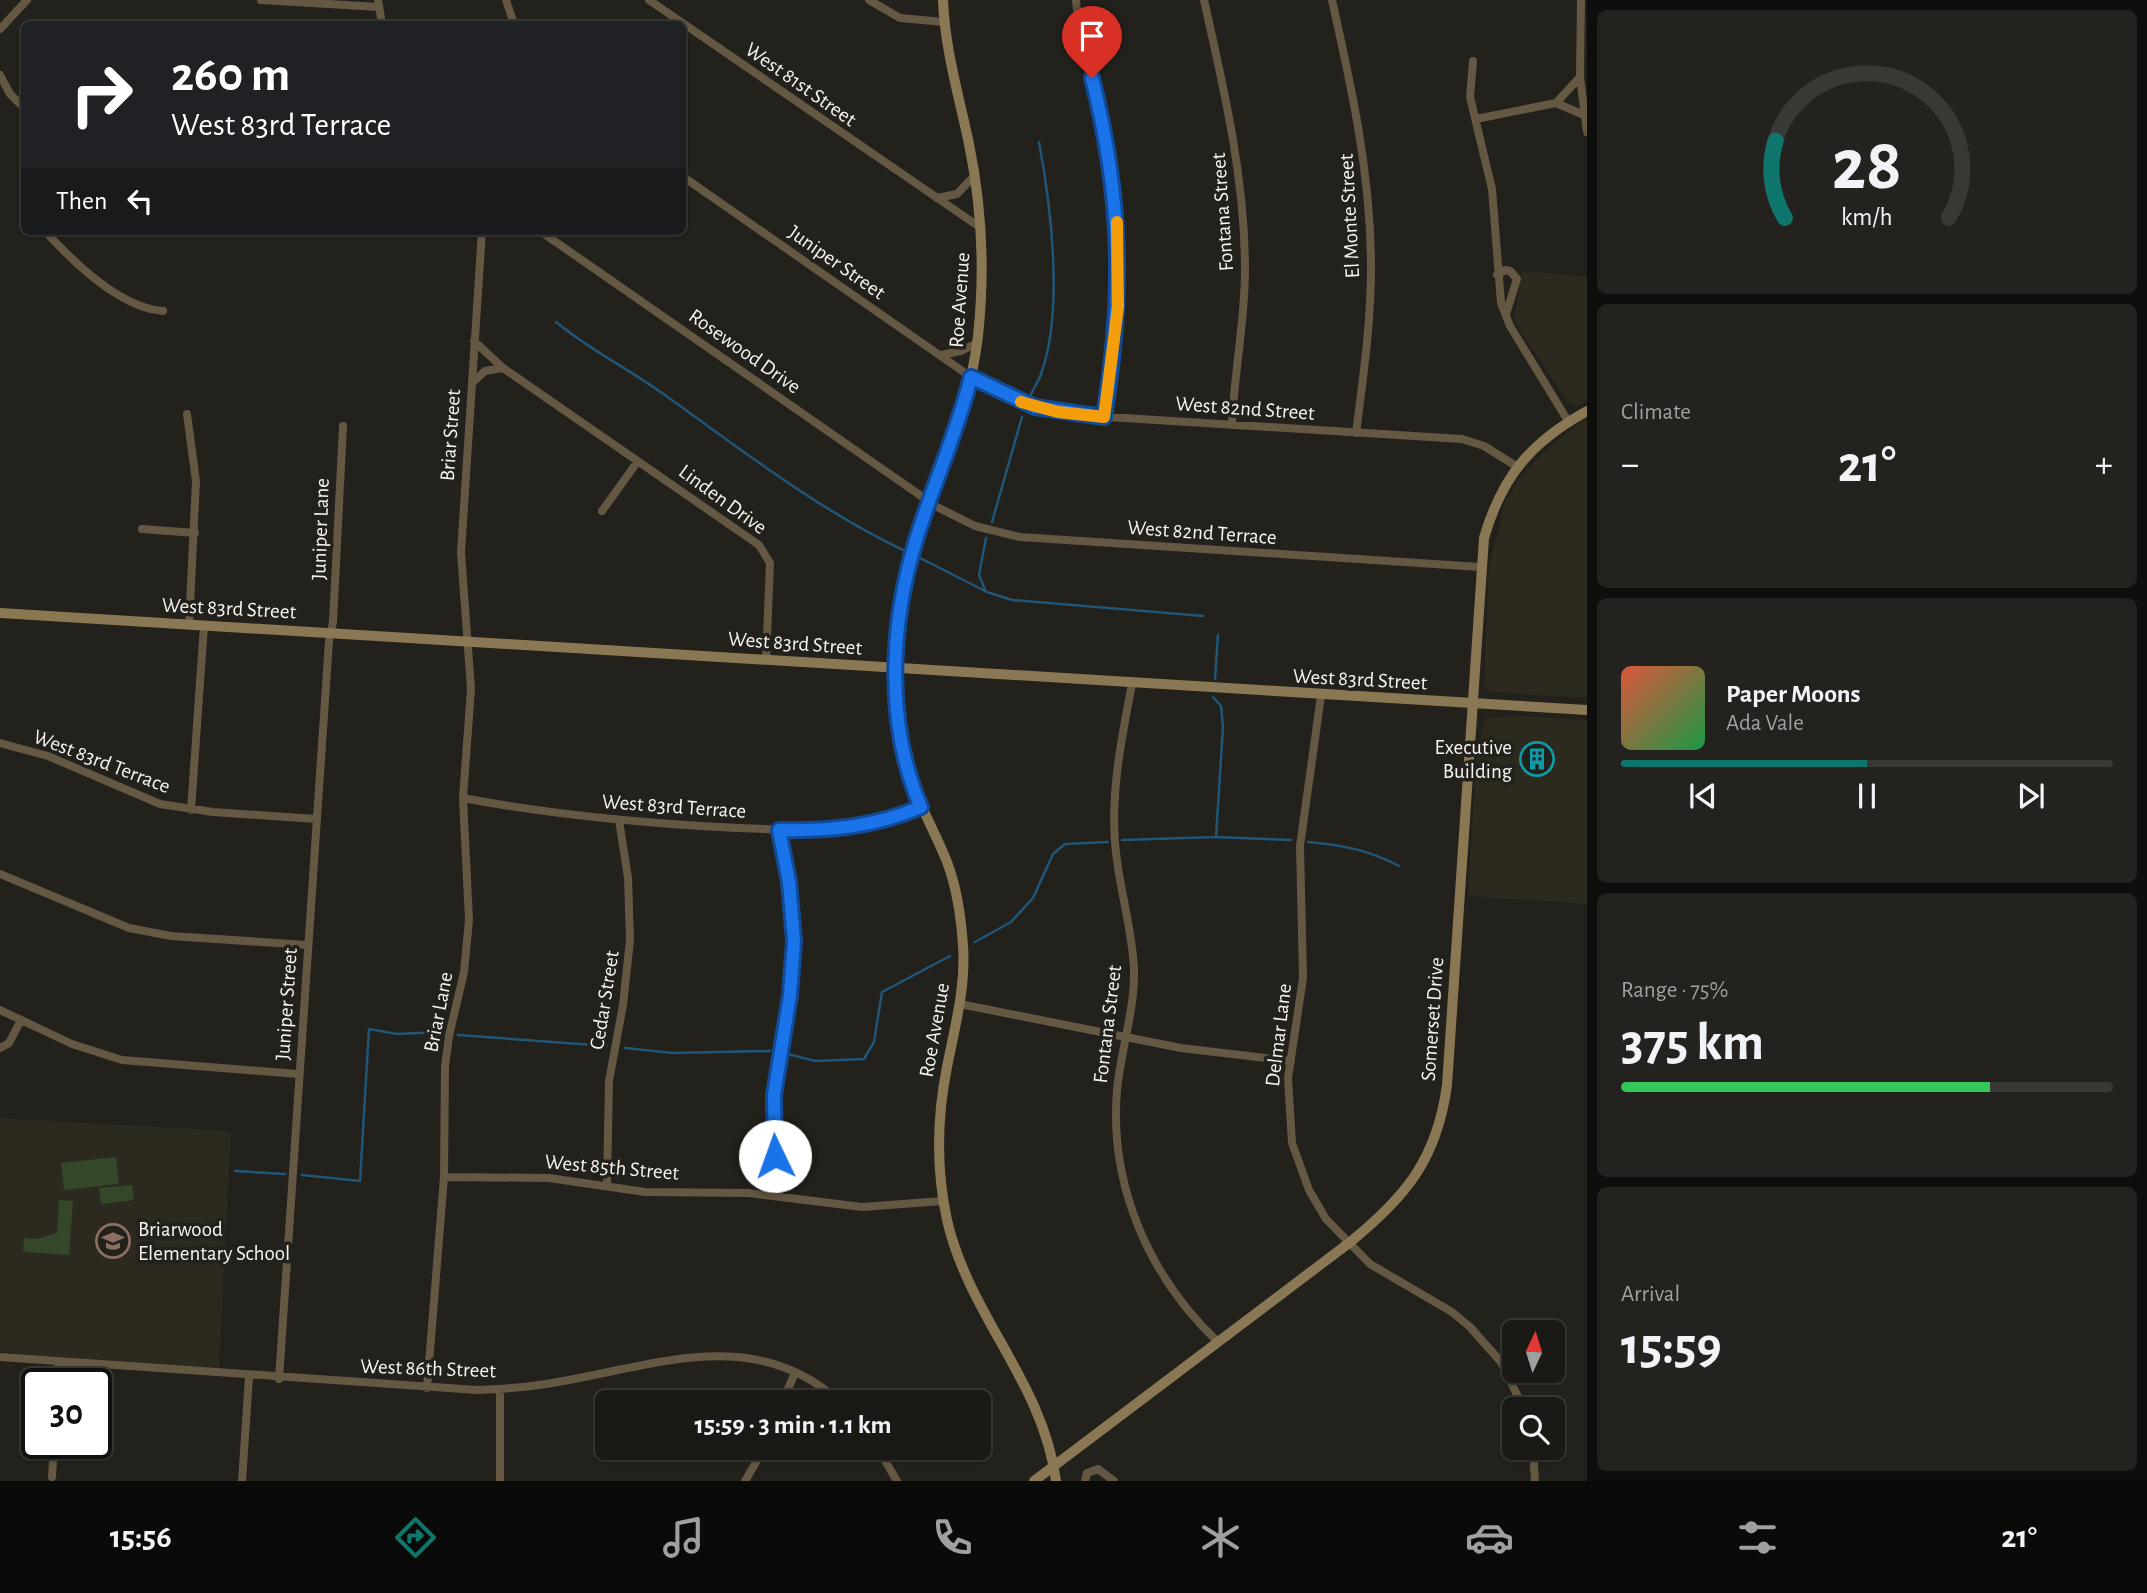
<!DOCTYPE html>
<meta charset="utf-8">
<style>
:root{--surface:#1a1915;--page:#23221e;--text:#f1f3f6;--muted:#9fa0a0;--line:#383834;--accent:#0f766e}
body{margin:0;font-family:"Alegreya Sans",sans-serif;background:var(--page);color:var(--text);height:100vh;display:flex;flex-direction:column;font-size:26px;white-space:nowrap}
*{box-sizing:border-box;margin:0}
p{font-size:23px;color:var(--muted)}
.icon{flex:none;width:38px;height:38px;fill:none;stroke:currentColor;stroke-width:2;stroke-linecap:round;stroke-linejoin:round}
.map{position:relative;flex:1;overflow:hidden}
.sheet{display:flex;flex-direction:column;gap:10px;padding:10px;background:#0e0e0c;width:560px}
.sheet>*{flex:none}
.banner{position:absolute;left:21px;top:21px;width:665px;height:214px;border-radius:10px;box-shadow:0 2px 5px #0004,0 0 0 2px var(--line);background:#202124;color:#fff;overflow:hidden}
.needle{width:46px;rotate:4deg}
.controls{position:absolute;left:1502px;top:1320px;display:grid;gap:14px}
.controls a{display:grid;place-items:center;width:63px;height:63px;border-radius:10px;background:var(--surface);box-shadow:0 2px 5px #0004,0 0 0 2px var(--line);font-size:35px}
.speed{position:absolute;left:21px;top:1368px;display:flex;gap:14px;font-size:35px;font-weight:700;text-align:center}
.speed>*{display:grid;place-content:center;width:91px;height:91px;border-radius:50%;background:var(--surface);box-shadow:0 2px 5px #0004,0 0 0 2px var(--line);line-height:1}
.speed .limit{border:4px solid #111;border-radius:10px;background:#fff;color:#111}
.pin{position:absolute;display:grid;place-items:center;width:60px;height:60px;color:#fff;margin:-72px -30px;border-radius:50% 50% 50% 0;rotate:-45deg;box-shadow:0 0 7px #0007}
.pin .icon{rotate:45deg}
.me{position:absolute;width:77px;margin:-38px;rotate:357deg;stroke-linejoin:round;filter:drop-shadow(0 0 5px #0008)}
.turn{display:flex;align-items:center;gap:24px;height:147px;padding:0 35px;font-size:32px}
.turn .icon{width:91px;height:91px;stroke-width:2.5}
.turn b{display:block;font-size:49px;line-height:60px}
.then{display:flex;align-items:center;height:66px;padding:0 35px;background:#0003;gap:14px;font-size:26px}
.big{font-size:52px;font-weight:700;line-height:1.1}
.sheet .card{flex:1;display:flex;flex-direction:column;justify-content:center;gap:10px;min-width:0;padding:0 24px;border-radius:10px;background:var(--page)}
.sheet .dial{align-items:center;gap:0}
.dial svg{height:182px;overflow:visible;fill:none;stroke:var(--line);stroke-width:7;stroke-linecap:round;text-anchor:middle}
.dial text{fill:var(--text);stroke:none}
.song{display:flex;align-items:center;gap:21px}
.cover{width:84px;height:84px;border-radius:10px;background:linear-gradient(135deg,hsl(10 70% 55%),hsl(140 70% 35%))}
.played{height:7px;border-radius:4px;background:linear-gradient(90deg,var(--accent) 50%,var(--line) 50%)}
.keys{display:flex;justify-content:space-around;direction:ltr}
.heat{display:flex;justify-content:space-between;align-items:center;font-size:38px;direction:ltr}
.charge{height:10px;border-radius:5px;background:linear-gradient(90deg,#34c759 75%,var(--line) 0)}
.trip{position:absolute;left:595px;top:1390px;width:396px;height:70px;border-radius:10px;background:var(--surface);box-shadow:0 2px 5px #0004,0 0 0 2px var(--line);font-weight:700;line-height:70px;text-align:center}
.dock{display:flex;height:112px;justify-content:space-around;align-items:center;background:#0a0a08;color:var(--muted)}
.dock .icon{width:49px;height:49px}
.dock .on{color:var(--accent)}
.dock b{font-size:32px;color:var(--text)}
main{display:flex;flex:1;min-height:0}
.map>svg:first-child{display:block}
</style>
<main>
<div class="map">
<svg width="1587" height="1481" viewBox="0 0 1587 1481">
<rect width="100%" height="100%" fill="#22211c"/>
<path fill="#2c291f" d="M 1522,271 L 1587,276 L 1587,402 L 1575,406 L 1568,403 L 1514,321 Z
M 1587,416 L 1587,698 L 1489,692 L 1484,685 L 1489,565 L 1505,502 L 1519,479 L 1541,455 Z
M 1518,716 L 1587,720 L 1587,904 L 1468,896 L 1476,766 L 1482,730 L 1485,719 Z
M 0,1118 L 231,1131 L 219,1371 L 0,1352 Z"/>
<path fill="#344729" d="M 116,1157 L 119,1184 L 64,1190 L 61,1163 Z
M 132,1185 L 134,1200 L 101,1204 L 99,1188 Z
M 59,1200 L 73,1201 L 69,1255 L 23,1252 L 24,1238 L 37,1239 L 57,1233 Z"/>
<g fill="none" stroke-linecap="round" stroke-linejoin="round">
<path stroke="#215679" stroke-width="2.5" d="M 556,322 C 590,350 627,368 662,393 C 741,449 815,508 903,550
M 1029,399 C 1032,390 1038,383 1041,374 C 1064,312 1051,206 1039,142
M 992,522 L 1022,417
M 986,538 L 979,575 L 986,592
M 920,558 L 987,592 L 1012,600 L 1203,616
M 1215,679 L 1218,635
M 1213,697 L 1221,706 L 1223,727 L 1216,837 L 1291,840
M 1122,840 L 1216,837
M 1308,842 C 1342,845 1369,850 1399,866
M 975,942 L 1011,922 L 1033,898 L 1053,854 L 1065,844 L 1108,842
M 458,1035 L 607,1046
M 625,1048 L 673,1053 L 770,1051
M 784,1053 L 815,1061 L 864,1059 L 874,1042 L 882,992 L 950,956
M 235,1171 L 285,1174
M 302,1175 L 360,1181 L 369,1029 L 397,1034 L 441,1032"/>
<path stroke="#645843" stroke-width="8" d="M 261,0 L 379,7
M 378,0 L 382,24
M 506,0 L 514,24
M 649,0 L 981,228
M 869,0 L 900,18 L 944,22
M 1076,0 C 1080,50 1100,97 1108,146 C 1123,238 1119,326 1104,417
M 1204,0 C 1224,89 1245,178 1245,270 C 1245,322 1234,373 1232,425
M 1332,0 C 1352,89 1371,176 1371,268 C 1371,323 1363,378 1356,433
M 1581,0 L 1580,77 L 1587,132
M 0,29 L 27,0
M 1473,61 L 1470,97 L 1492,189 L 1501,303 L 1510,326 L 1568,421
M 0,75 L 10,94 L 24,108
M 1556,103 L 1580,77
M 1476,119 L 1556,103 L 1584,115
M 682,176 L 981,384 L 1035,407 L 1076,415 L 1462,439 L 1484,446 L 1516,466
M 937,198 L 957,194 L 975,175
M 45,231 C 74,263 120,308 163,311
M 540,231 L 937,507 L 975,526 L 1020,537 L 1480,567
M 1497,275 L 1505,270 L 1510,271 L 1517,279 L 1506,314
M 474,341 L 503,368 L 759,545 L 770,563 L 766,660
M 941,355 L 961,351 L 977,343
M 473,382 L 485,371 L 503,368
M 187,414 L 196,481 L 189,625
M 602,511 L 638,461
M 142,529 L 195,533
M 1132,684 C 1122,736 1111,789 1115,842 C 1118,885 1132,926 1134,969 C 1135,1010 1121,1049 1117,1090 C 1109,1185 1149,1277 1218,1342
M 1321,696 L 1300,846 L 1303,978 L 1288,1078 L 1292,1143 L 1309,1190 L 1326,1219 L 1370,1264 L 1452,1312 L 1470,1327 L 1501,1362 L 1524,1409
M 0,743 L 48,756 L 160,804 L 213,812 L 316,819
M 463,798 C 542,813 621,821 701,826 C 778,830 849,837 921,807
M 191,810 L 204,626
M 779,830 L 789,882 L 794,941 L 790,995 L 773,1095 L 779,1195
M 0,874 L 129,928 L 171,936 L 307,945
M 960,1004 L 1181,1048 L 1291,1061
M 0,1010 L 72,1044 L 122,1060 L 298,1074
M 0,1048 L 9,1043 L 21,1020
M 444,1177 L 549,1178 L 645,1192 L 749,1193 L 862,1207 L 943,1201
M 607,1186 L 609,1081 L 623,1005 L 630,940 L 628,878 L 619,820
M 0,1357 L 477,1390 C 506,1389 534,1387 563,1381 C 659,1364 757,1326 840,1402
M 279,1379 L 329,641 L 333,622 L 343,426
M 57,1384 L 58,1361
M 427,1388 L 444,1177 L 445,1067 L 449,1036 L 464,972 L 469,920 L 463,798 L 471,689 L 461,552 L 482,231
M 500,1389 L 500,1481
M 782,1402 L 795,1373
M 877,1447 L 897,1481
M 1533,1447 L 1535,1481
M 52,1477 L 54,1444
M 242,1481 L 249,1377
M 745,1481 L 765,1447
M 1085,1481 L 1087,1473 L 1098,1469 L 1114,1481"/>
<path stroke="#8a7854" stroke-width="10" d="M 943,0 C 945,50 959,96 969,144 C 982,207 985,271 978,336 C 970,409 937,472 916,542 C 899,598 892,666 897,725 C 901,775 929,817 947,862 C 957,888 961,917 963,945 C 966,987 955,1026 947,1067 C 937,1117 936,1169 947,1220 C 969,1316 1043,1382 1056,1481
M 0,613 L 1587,710
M 1034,1481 L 1349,1243 C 1406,1197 1437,1159 1447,1085 L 1484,538 C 1502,476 1531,442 1587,411"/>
</g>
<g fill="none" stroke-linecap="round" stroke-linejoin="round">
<g stroke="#114b97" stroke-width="18">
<path id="route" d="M 775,1156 L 774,1095 L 790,995 L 794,941 L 789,882 L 779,830 C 830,831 874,827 921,807 C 885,724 890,625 916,540 C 933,485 957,433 971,377 L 1035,407 L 1104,417 C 1124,294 1122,199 1092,78"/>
</g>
<use href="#route" stroke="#1a73e8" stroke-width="12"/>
<path stroke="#f59e0b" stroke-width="12" d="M 1021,402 L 1058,412 L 1104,417 L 1118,307 L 1117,222"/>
</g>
<defs>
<g id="building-ring" transform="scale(1.75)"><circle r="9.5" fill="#22211c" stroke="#0f9aa8" stroke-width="1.5"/><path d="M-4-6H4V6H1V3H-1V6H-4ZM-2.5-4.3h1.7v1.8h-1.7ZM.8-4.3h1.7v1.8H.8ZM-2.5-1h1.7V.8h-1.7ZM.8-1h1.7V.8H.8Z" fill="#0f9aa8"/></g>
<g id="school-ring" transform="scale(1.75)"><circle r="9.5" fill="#22211c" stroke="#8d6e63" stroke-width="1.5"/><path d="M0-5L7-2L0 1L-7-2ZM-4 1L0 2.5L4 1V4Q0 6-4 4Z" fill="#8d6e63"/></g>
</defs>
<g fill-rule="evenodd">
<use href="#building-ring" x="1537" y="759"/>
<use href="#school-ring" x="113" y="1241"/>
</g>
<g text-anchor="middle" stroke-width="7" stroke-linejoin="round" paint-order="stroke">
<g font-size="21" fill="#f5f4f1" stroke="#22211c">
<text transform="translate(801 84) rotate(35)" y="7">West 81st Street</text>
<text transform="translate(1222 212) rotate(-94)" y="7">Fontana Street</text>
<text transform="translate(1349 216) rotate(-93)" y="7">El Monte Street</text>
<text transform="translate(837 262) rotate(35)" y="7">Juniper Street</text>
<text transform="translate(959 300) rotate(-86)" y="7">Roe Avenue</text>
<text transform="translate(745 351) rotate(35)" y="7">Rosewood Drive</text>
<text transform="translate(1245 408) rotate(4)" y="7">West 82nd Street</text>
<text transform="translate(450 435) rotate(-86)" y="7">Briar Street</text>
<text transform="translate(723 499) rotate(36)" y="7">Linden Drive</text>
<text transform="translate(320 529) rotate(-88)" y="7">Juniper Lane</text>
<text transform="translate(1202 532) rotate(4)" y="7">West 82nd Terrace</text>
<text transform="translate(229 608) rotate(3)" y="7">West 83rd Street</text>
<text transform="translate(795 643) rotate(4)" y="7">West 83rd Street</text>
<text transform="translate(1360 679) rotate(3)" y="7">West 83rd Street</text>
<text transform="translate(102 761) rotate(21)" y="7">West 83rd Terrace</text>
<text transform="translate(674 806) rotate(4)" y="7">West 83rd Terrace</text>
<text transform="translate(604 1000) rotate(-81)" y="7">Cedar Street</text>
<text transform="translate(286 1004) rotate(-86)" y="7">Juniper Street</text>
<text transform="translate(438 1012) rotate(-79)" y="7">Briar Lane</text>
<text transform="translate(1432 1019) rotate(-86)" y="7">Somerset Drive</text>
<text transform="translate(1107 1024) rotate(-83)" y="7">Fontana Street</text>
<text transform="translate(934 1030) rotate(-80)" y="7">Roe Avenue</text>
<text transform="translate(1278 1035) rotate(-83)" y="7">Delmar Lane</text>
<text transform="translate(612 1167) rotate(5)" y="7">West 85th Street</text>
<text transform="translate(428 1368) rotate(2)" y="7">West 86th Street</text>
</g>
<g font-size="21" fill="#f5f4f1" stroke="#22211c" text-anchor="end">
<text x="1512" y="754">Executive<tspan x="1512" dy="24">Building</tspan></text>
<text x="138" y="1236" text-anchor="start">Briarwood<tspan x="138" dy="24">Elementary School</tspan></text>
</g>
</g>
</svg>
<div class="controls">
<a><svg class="needle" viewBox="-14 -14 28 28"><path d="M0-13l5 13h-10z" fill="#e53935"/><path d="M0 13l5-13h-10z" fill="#9fa0a0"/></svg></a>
<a><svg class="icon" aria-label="search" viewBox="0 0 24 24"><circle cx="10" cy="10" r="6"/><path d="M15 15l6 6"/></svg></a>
</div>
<div class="speed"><div class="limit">30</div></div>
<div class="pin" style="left:1092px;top:78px;background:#d93025"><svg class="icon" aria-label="arrive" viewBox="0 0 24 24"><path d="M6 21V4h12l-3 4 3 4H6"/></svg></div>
<svg class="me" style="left:775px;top:1156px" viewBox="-20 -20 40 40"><circle r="19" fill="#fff"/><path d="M0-13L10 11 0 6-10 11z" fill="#1a73e8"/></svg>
<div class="trip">15:59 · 3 min · 1.1 km</div>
<div class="banner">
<div class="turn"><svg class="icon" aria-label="right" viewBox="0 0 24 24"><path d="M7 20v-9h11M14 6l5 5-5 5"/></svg><div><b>260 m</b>West 83rd Terrace</div></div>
<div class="then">Then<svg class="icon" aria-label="left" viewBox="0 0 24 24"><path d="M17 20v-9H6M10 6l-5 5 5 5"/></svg></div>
</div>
</div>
<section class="sheet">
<div class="card dial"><svg viewBox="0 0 100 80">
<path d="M14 69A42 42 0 1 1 86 69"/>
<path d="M14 69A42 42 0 0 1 10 35" stroke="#0f766e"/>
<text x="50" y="56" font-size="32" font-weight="700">28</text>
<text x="50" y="72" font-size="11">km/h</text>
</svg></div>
<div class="card"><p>Climate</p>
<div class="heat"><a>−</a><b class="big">21°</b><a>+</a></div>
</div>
<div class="card">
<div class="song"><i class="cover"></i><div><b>Paper Moons</b><p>Ada Vale</p></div></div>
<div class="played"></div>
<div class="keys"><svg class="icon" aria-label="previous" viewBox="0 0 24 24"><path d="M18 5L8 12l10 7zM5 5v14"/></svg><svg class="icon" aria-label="pause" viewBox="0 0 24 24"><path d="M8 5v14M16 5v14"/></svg><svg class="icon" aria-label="next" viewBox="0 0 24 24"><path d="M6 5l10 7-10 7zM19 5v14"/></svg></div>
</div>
<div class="card"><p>Range · 75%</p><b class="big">375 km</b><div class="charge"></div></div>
<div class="card"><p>Arrival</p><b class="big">15:59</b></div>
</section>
</main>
<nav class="dock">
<b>15:56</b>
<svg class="icon on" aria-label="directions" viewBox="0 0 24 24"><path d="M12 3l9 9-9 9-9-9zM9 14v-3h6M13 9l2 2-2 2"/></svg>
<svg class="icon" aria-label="music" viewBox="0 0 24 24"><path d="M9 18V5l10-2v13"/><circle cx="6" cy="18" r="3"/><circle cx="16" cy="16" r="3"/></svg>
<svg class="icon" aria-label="phone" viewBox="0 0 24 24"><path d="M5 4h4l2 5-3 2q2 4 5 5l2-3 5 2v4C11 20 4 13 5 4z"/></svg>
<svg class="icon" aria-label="climate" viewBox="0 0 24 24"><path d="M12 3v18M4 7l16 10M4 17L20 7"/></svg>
<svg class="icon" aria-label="car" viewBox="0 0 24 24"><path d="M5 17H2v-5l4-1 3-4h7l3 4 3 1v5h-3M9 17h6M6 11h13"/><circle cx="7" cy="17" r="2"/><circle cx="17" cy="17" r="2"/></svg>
<svg class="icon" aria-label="filters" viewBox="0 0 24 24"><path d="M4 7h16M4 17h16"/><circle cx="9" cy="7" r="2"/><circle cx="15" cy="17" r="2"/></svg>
<b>21°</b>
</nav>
